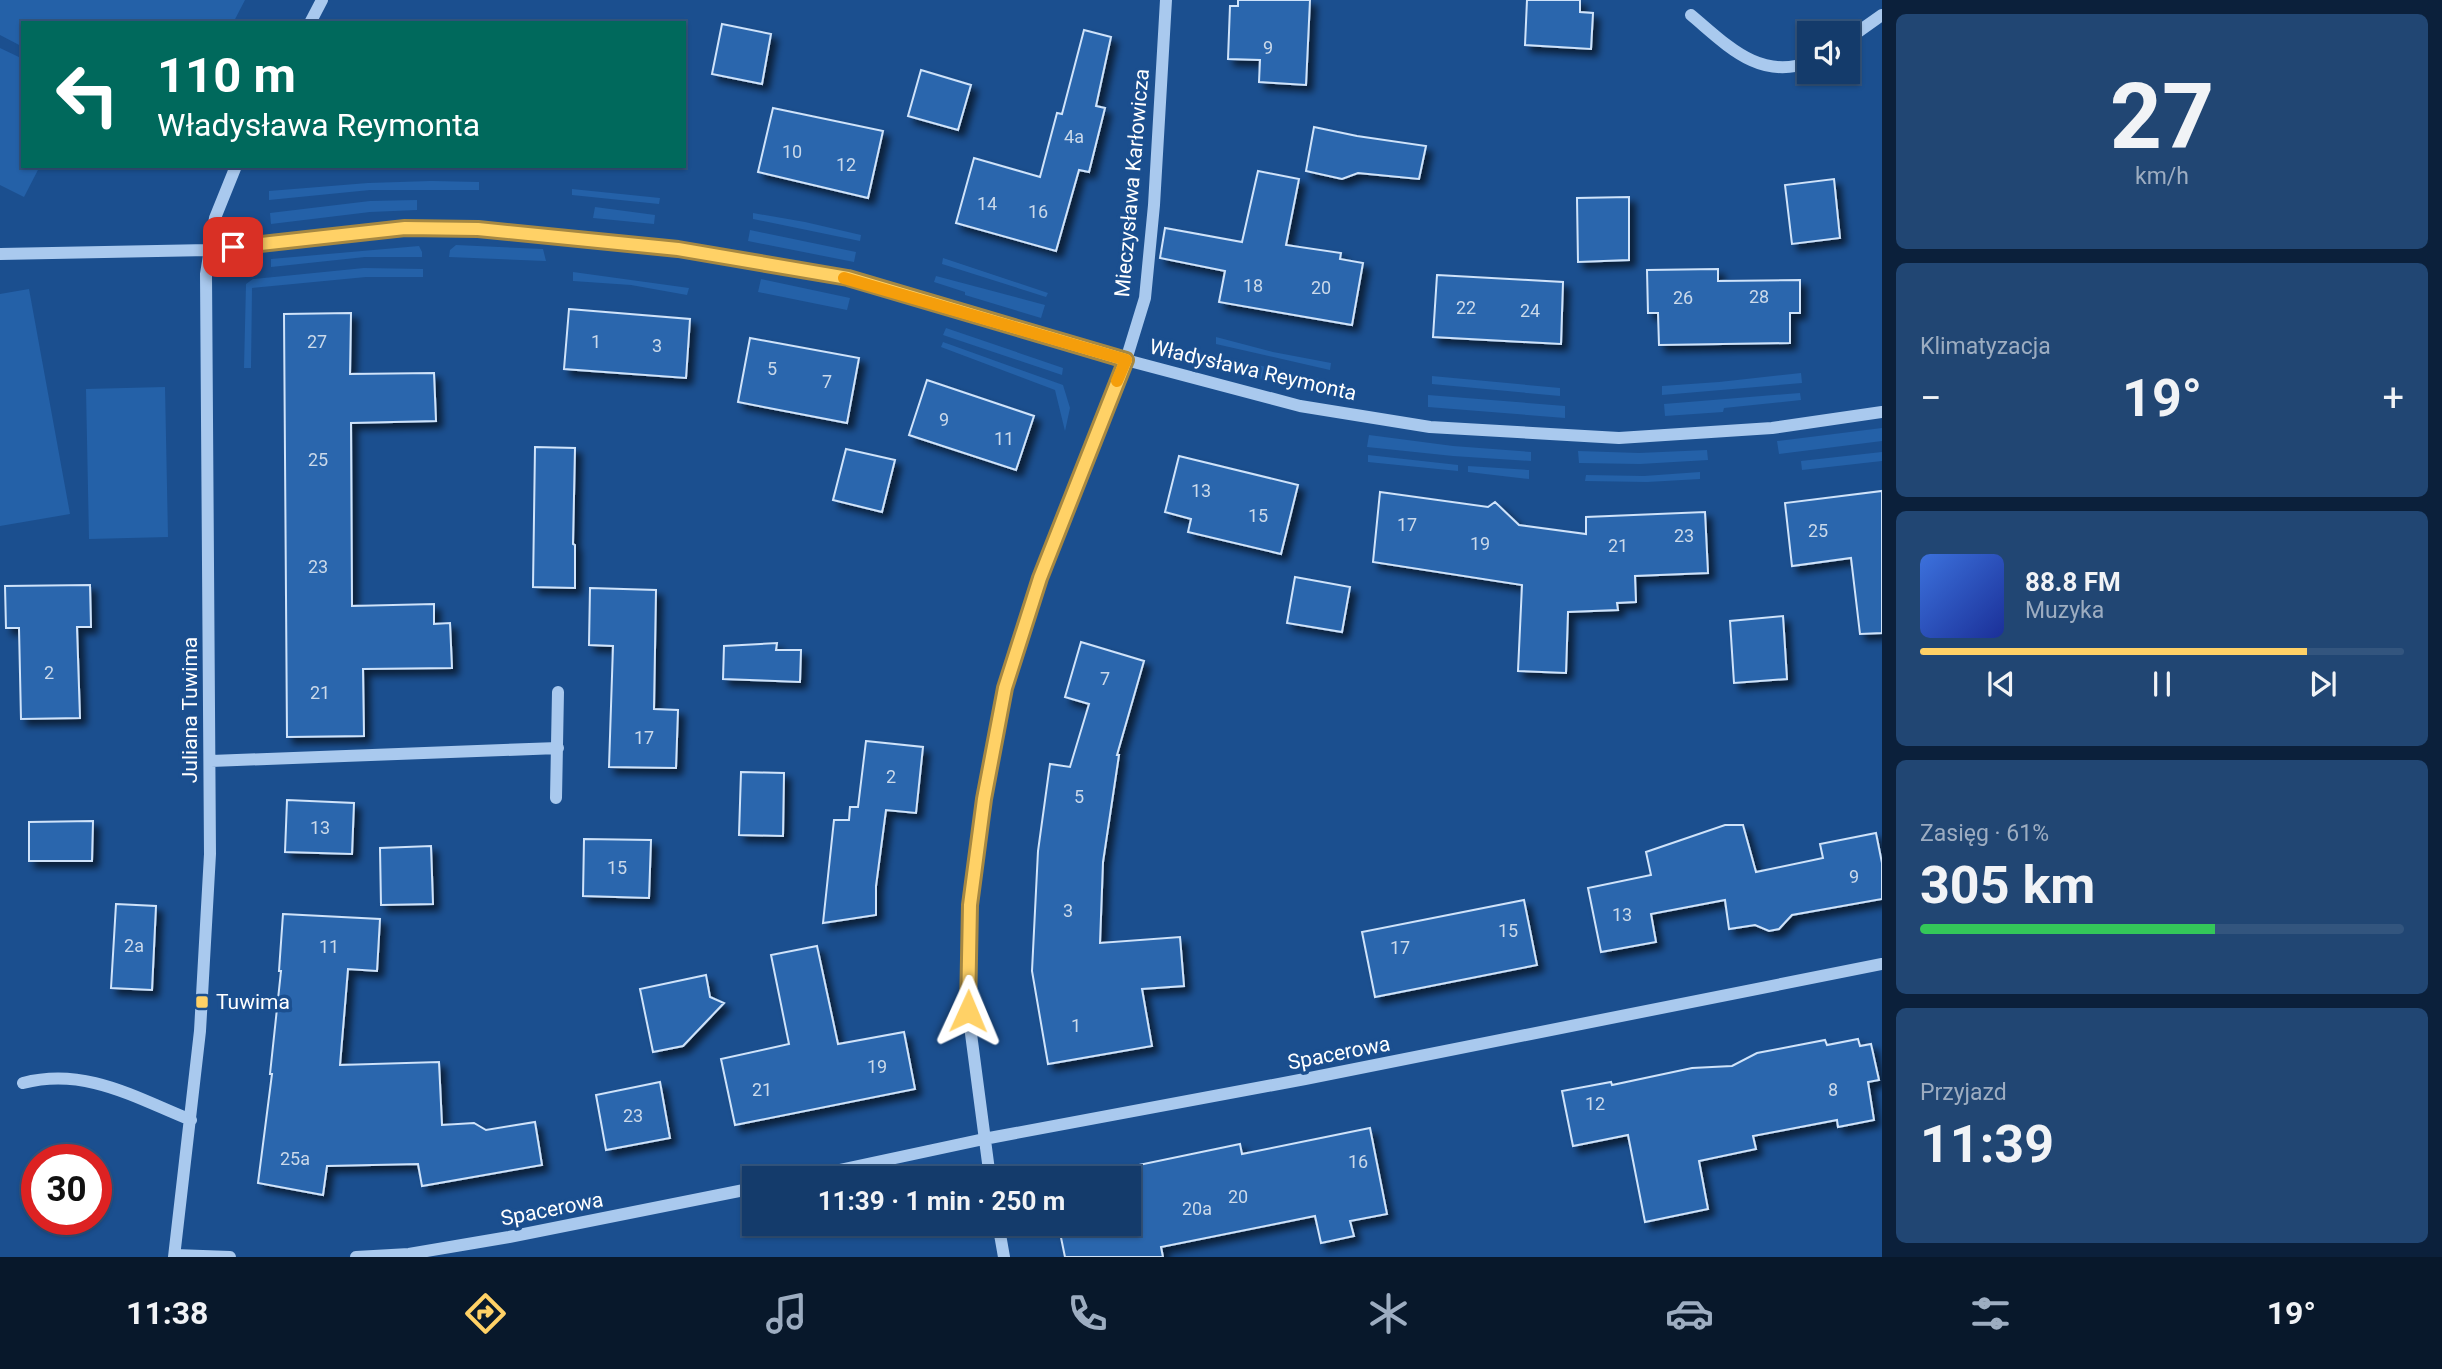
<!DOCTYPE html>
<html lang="pl">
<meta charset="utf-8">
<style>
:root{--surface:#143b6b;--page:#214673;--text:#f1f3f6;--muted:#9dadc1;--line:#33557e;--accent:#ffd166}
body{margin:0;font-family:Roboto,sans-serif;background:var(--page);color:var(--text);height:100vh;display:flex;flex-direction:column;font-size:26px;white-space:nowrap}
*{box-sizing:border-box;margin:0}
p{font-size:23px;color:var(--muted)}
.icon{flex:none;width:38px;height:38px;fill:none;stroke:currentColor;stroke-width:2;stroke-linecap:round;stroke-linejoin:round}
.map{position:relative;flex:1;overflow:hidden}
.side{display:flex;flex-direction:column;gap:14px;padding:14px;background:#0b203b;width:560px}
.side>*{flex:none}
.banner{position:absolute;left:21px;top:21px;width:665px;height:147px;border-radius:0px;box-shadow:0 2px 5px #0004,0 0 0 2px var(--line);background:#00695c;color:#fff;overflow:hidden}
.controls{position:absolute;left:1797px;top:21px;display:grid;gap:14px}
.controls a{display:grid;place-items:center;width:63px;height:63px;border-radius:0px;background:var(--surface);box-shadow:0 2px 5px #0004,0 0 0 2px var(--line);font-size:35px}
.speed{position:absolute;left:21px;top:1144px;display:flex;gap:14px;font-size:35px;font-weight:700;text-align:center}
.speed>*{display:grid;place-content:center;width:91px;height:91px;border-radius:50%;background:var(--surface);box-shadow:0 2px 5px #0004,0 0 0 2px var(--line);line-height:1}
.speed .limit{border:10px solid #d22;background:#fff;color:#111}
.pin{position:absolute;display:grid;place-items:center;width:60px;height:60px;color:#fff;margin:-30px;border-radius:14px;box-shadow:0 4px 10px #0006}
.me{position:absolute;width:77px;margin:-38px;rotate:1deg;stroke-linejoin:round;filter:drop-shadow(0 0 5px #0008)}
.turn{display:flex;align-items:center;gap:24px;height:147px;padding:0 21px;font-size:32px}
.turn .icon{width:91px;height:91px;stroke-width:2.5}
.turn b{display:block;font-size:49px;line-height:60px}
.big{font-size:52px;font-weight:700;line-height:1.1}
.side .card{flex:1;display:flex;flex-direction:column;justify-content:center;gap:10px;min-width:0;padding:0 24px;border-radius:10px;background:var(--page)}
.side .dial{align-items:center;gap:0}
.dial b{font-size:91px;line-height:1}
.song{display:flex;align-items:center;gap:21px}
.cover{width:84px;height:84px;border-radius:10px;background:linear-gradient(135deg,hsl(220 70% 55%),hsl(230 70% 35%))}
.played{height:7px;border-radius:4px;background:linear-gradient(90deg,var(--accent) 80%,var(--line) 80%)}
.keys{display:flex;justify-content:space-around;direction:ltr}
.heat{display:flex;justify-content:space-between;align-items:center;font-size:38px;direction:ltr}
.charge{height:10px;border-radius:5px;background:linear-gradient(90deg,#34c759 61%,var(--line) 0)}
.trip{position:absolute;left:742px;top:1166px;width:399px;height:70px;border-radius:0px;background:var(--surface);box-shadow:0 2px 5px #0004,0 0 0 2px var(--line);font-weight:700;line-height:70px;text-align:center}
.tabs{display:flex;height:112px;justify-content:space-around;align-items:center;background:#08182b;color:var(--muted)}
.tabs .icon{width:49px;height:49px}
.tabs .on{color:var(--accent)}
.tabs b{font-size:32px;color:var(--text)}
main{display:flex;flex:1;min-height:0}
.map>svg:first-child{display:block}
</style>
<main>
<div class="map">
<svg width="1882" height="1257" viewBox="0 0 1882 1257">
<defs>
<filter id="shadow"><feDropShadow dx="6" dy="6" stdDeviation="3.5" flood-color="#0009"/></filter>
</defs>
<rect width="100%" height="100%" fill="#1b4f8f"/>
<path fill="#2461a8" d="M 0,0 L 245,0 L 233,23 L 23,23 L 23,47 L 0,35 Z
M 0,48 L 23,59 L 23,166 L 40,166 L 24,197 L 0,185 Z
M 431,181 L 479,182 L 479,190 L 370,190 L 269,200 L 269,191 L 368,183 Z
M 572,189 L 660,198 L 659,204 L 572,195 Z
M 417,200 L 417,210 L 370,212 L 271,224 L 270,213 L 370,201 Z
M 595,207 L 655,215 L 654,224 L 593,218 Z
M 753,213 L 805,222 L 861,235 L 860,241 L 753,219 Z
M 750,230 L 856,252 L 854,262 L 748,241 Z
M 456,245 L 543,249 L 546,261 L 449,257 L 450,250 Z
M 419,246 L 422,252 L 422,257 L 365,257 L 271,267 L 271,259 Z
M 943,258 L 1048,293 L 1046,297 L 942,264 Z
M 364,268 L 423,269 L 423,277 L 366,277 L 252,288 L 251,368 L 244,368 L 246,284 L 253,279 Z
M 573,272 L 689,288 L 687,295 L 631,285 L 573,281 Z
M 936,276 L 1045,305 L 1041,318 L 965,295 L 965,292 L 934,282 Z
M 761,279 L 850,298 L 847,310 L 758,292 Z
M 29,289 L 70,514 L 0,526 L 0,294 Z
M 946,328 L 1063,368 L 1062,375 L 943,335 Z
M 1216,337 L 1273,352 L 1331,363 L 1330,370 L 1216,344 Z
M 943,342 L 1063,385 L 1070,408 L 1065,431 L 1055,390 L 941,347 Z
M 1205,353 L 1333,382 L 1331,395 L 1204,366 Z
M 1801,373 L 1802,383 L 1662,395 L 1662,386 L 1719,382 Z
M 1432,376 L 1560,388 L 1560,396 L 1432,384 Z
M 165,387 L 168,537 L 89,539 L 86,389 Z
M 1800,393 L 1801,400 L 1724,408 L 1723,412 L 1665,416 L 1664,404 Z
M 1428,395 L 1565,406 L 1565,418 L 1428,407 Z
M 1882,428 L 1882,441 L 1779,454 L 1777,441 Z
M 1369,435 L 1453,446 L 1531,452 L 1531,461 L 1453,456 L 1367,447 Z
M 1707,450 L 1708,460 L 1640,464 L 1579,463 L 1578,451 L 1639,453 Z
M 1882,452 L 1882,461 L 1802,470 L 1801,461 Z
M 1368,455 L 1458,465 L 1458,471 L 1368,462 Z
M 1468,466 L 1529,470 L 1529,479 L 1468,472 Z
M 1700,472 L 1700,479 L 1647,482 L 1585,481 L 1586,475 L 1644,476 Z"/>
<path fill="#2a66ad" stroke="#cfe3fa" stroke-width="2" filter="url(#shadow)" d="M 1238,0 L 1310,0 L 1306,85 L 1259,82 L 1260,60 L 1228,59 L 1230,6 L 1238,6 Z
M 1527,0 L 1580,0 L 1580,12 L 1593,13 L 1591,49 L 1525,45 Z
M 722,24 L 771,34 L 762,84 L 712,74 Z
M 1084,30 L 1111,37 L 1096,106 L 1105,108 L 1089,172 L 1079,170 L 1056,251 L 956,223 L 974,158 L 1040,177 L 1057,113 L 1062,114 Z
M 921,70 L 971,85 L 958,130 L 908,116 Z
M 773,108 L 883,131 L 868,198 L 758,172 Z
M 1314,127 L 1357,136 L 1426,146 L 1419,179 L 1358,173 L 1342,179 L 1306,171 Z
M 1258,171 L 1299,179 L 1286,245 L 1341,253 L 1340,259 L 1363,263 L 1352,325 L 1219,302 L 1225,271 L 1160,258 L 1165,228 L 1242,242 Z
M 1834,179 L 1840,238 L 1792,244 L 1785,185 Z
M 1629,197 L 1629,260 L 1578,262 L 1577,198 Z
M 1718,269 L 1718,281 L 1800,280 L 1800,313 L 1790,313 L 1790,343 L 1659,345 L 1658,313 L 1648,313 L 1647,270 Z
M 1437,275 L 1563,282 L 1561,344 L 1433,337 Z
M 569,309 L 690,319 L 686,378 L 564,369 Z
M 351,313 L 350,374 L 434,373 L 436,421 L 351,423 L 352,606 L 434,604 L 434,624 L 450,623 L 452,668 L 363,669 L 364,736 L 287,737 L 284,314 Z
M 750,338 L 859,358 L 847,423 L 738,402 Z
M 927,380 L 1034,416 L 1016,470 L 909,435 Z
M 535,447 L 575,448 L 573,544 L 575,545 L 575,588 L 533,587 Z
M 846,449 L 895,460 L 882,512 L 833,500 Z
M 1179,456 L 1298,485 L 1281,554 L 1188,532 L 1191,519 L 1165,512 Z
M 1882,491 L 1882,633 L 1860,634 L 1851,558 L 1792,566 L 1785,503 Z
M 1380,492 L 1488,507 L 1495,502 L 1519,525 L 1586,534 L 1586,517 L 1705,512 L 1708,573 L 1635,576 L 1636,602 L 1617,603 L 1618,610 L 1568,612 L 1566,673 L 1518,671 L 1522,585 L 1373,562 Z
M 1295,577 L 1350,587 L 1342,632 L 1287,623 Z
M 90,585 L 91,627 L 77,627 L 80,718 L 21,719 L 19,628 L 6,628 L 5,586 Z
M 590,588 L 656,590 L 654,709 L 678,710 L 676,768 L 609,767 L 613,646 L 589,645 Z
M 1783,616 L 1787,679 L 1734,683 L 1730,621 Z
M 1081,642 L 1144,661 L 1117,755 L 1119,755 L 1103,862 L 1100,943 L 1180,937 L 1184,986 L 1142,989 L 1152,1046 L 1048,1064 L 1032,971 L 1038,851 L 1050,764 L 1070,767 L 1089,704 L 1065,697 Z
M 777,643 L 776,650 L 801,650 L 800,682 L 723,679 L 724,646 Z
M 866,741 L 923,747 L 916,813 L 886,810 L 876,886 L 876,915 L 823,923 L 834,820 L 849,820 L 850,807 L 858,807 Z
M 741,772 L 784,773 L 783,836 L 739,835 Z
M 287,800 L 354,803 L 352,854 L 285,852 Z
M 93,821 L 92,861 L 29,861 L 29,822 Z
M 1725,825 L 1743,825 L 1756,872 L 1823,858 L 1820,844 L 1876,833 L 1882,863 L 1882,899 L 1792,915 L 1779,929 L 1769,931 L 1755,925 L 1729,929 L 1725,900 L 1651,914 L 1656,942 L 1601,952 L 1588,888 L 1651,875 L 1646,852 Z
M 584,839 L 651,840 L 649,898 L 583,896 Z
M 431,846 L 433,904 L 381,905 L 380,848 Z
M 1524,900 L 1537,965 L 1375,997 L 1362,932 Z
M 116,904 L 156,906 L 152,990 L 111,988 Z
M 283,914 L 380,919 L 377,971 L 348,969 L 340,1065 L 439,1062 L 442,1125 L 474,1123 L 486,1130 L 535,1122 L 542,1165 L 422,1186 L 418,1164 L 327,1166 L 323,1195 L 258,1183 L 272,1074 L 270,1074 L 281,971 L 279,971 Z
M 817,946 L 838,1044 L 904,1032 L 915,1089 L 735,1125 L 721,1059 L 789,1044 L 771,955 Z
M 706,975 L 710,997 L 724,1003 L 683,1046 L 653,1052 L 640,989 Z
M 1858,1039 L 1860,1046 L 1871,1044 L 1879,1080 L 1868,1082 L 1874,1120 L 1838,1127 L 1837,1120 L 1753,1136 L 1756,1149 L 1699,1161 L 1708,1209 L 1645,1222 L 1628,1135 L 1573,1146 L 1562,1091 L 1611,1082 L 1612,1085 L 1692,1068 L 1732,1066 L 1757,1053 L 1825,1040 L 1827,1045 Z
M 660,1082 L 670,1138 L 606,1150 L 596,1095 Z
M 1370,1128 L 1387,1214 L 1350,1221 L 1354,1236 L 1321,1243 L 1315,1216 L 1161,1247 L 1163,1257 L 1065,1257 L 1058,1223 L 1129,1223 L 1129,1178 L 1121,1178 L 1129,1176 L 1129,1167 L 1240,1144 L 1242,1154 Z"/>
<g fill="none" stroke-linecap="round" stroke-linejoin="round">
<path stroke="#a9c9ee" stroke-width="12" d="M 1691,15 C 1727,45 1759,81 1810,62
M 310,23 L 322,0
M 1848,39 L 1882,15
M 0,254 L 209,250 L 405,228 L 478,229 L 678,249 L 848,279 L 1126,360 L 1300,406 L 1430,427 L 1619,438 L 1772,428 L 1882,412
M 211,761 L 558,748
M 556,798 L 558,692
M 23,1083 C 85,1067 134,1097 191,1120
M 802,1178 L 984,1139 L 1305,1079 L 1882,964
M 990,1178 L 968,1011 L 970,905 L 984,799 L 1005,688 L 1040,578 L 1126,360 L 1145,298 L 1154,205 L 1166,0
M 998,1223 L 1004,1257
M 175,1255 L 230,1257
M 174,1257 L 200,1031 L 210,854 L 206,274 L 215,218 L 236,166
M 356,1257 L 409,1254 L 509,1237 L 754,1188"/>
</g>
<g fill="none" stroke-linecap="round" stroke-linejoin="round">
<g stroke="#a68842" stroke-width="18">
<path id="route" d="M 233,247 L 405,228 L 478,229 L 678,249 L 848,278 L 1126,360 L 1040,578 L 1005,688 L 984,799 L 970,905 L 968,1011"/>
</g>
<use href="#route" stroke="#ffd166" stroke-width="12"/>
<path stroke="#f59e0b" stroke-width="12" d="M 844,278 L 1126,360 L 1117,381"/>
</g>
<rect fill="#ffd166" stroke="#1b4f8f" stroke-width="2.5" x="195" y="995" width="14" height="14" rx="3.5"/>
<g text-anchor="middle" stroke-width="7" stroke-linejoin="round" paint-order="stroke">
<g font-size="18" fill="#cad9ea">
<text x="1268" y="54">9</text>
<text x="1074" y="143">4a</text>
<text x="792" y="158">10</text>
<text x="846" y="171">12</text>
<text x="987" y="210">14</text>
<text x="1038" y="218">16</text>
<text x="1253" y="292">18</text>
<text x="1321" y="294">20</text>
<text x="1759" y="303">28</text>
<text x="1683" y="304">26</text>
<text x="1466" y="314">22</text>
<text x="1530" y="317">24</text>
<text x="317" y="348">27</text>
<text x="596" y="348">1</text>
<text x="657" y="352">3</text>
<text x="772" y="375">5</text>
<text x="827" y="388">7</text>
<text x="944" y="426">9</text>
<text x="1004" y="445">11</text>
<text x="318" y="466">25</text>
<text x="1201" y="497">13</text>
<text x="1258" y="522">15</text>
<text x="1407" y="531">17</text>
<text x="1818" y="537">25</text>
<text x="1684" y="542">23</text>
<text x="1480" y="550">19</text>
<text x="1618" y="552">21</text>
<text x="318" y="573">23</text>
<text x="49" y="679">2</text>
<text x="1105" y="685">7</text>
<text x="320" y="699">21</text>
<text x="644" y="744">17</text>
<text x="891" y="783">2</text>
<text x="1079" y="803">5</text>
<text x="320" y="834">13</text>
<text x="617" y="874">15</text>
<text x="1854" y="883">9</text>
<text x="1068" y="917">3</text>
<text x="1622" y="921">13</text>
<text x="1508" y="937">15</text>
<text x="134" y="952">2a</text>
<text x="329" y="953">11</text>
<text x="1400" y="954">17</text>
<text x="1076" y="1032">1</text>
<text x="877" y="1073">19</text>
<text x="762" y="1096">21</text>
<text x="1833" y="1096">8</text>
<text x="1595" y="1110">12</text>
<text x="633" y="1122">23</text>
<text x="295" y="1165">25a</text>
<text x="1358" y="1168">16</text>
<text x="1238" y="1203">20</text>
<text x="1197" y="1215">20a</text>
</g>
<g font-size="21" fill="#fff" stroke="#1b4f8f">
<text transform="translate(1132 183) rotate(-85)" y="7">Mieczysława Karłowicza</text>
<text transform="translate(1253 370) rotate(13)" y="7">Władysława Reymonta</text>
<text transform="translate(190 710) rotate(-90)" y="7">Juliana Tuwima</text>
<text transform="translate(1339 1053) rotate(-11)" y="7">Spacerowa</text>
<text transform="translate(552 1209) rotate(-11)" y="7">Spacerowa</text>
</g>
<g font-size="21" fill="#fff" stroke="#1b4f8f" text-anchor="start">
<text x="216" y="1009">Tuwima</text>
</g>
</g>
</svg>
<div class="controls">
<a><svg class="icon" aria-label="sound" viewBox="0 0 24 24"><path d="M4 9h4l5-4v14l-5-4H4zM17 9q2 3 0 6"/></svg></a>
</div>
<div class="speed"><div class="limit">30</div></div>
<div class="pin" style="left:233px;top:247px;background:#d93025"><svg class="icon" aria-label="arrive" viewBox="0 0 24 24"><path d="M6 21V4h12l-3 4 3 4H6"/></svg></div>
<svg class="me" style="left:968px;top:1011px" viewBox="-20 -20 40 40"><path d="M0-17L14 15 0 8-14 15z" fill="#ffd166" stroke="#fff" stroke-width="4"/></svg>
<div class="trip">11:39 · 1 min · 250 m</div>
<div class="banner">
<div class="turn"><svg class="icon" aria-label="left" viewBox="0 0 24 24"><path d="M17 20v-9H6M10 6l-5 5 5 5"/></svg><div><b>110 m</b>Władysława Reymonta</div></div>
</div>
</div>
<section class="side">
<div class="card dial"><b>27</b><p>km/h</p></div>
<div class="card"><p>Klimatyzacja</p>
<div class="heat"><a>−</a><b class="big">19°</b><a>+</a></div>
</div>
<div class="card">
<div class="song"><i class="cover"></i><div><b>88.8 FM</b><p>Muzyka</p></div></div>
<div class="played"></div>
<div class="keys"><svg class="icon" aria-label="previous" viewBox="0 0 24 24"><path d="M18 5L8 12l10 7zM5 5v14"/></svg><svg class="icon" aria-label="pause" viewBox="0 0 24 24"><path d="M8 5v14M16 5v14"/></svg><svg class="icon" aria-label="next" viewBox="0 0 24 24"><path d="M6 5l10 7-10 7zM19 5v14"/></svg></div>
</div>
<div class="card"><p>Zasięg · 61%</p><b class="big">305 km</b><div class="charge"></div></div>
<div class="card"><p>Przyjazd</p><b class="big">11:39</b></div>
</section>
</main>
<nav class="tabs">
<b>11:38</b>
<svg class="icon on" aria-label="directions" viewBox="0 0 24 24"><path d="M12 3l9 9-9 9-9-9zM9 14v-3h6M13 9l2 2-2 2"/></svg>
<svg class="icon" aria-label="music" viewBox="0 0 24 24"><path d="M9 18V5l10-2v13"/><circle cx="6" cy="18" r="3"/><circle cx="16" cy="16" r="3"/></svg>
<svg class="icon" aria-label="phone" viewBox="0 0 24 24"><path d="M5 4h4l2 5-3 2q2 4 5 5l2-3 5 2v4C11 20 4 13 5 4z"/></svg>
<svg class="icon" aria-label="climate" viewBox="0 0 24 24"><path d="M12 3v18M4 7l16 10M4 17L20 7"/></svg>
<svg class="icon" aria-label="car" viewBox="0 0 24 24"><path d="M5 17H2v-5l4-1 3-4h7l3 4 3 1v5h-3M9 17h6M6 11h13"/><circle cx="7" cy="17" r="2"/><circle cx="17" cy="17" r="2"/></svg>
<svg class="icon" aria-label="filters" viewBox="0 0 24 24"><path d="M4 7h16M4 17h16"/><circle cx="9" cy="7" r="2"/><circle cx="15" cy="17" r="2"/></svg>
<b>19°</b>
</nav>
